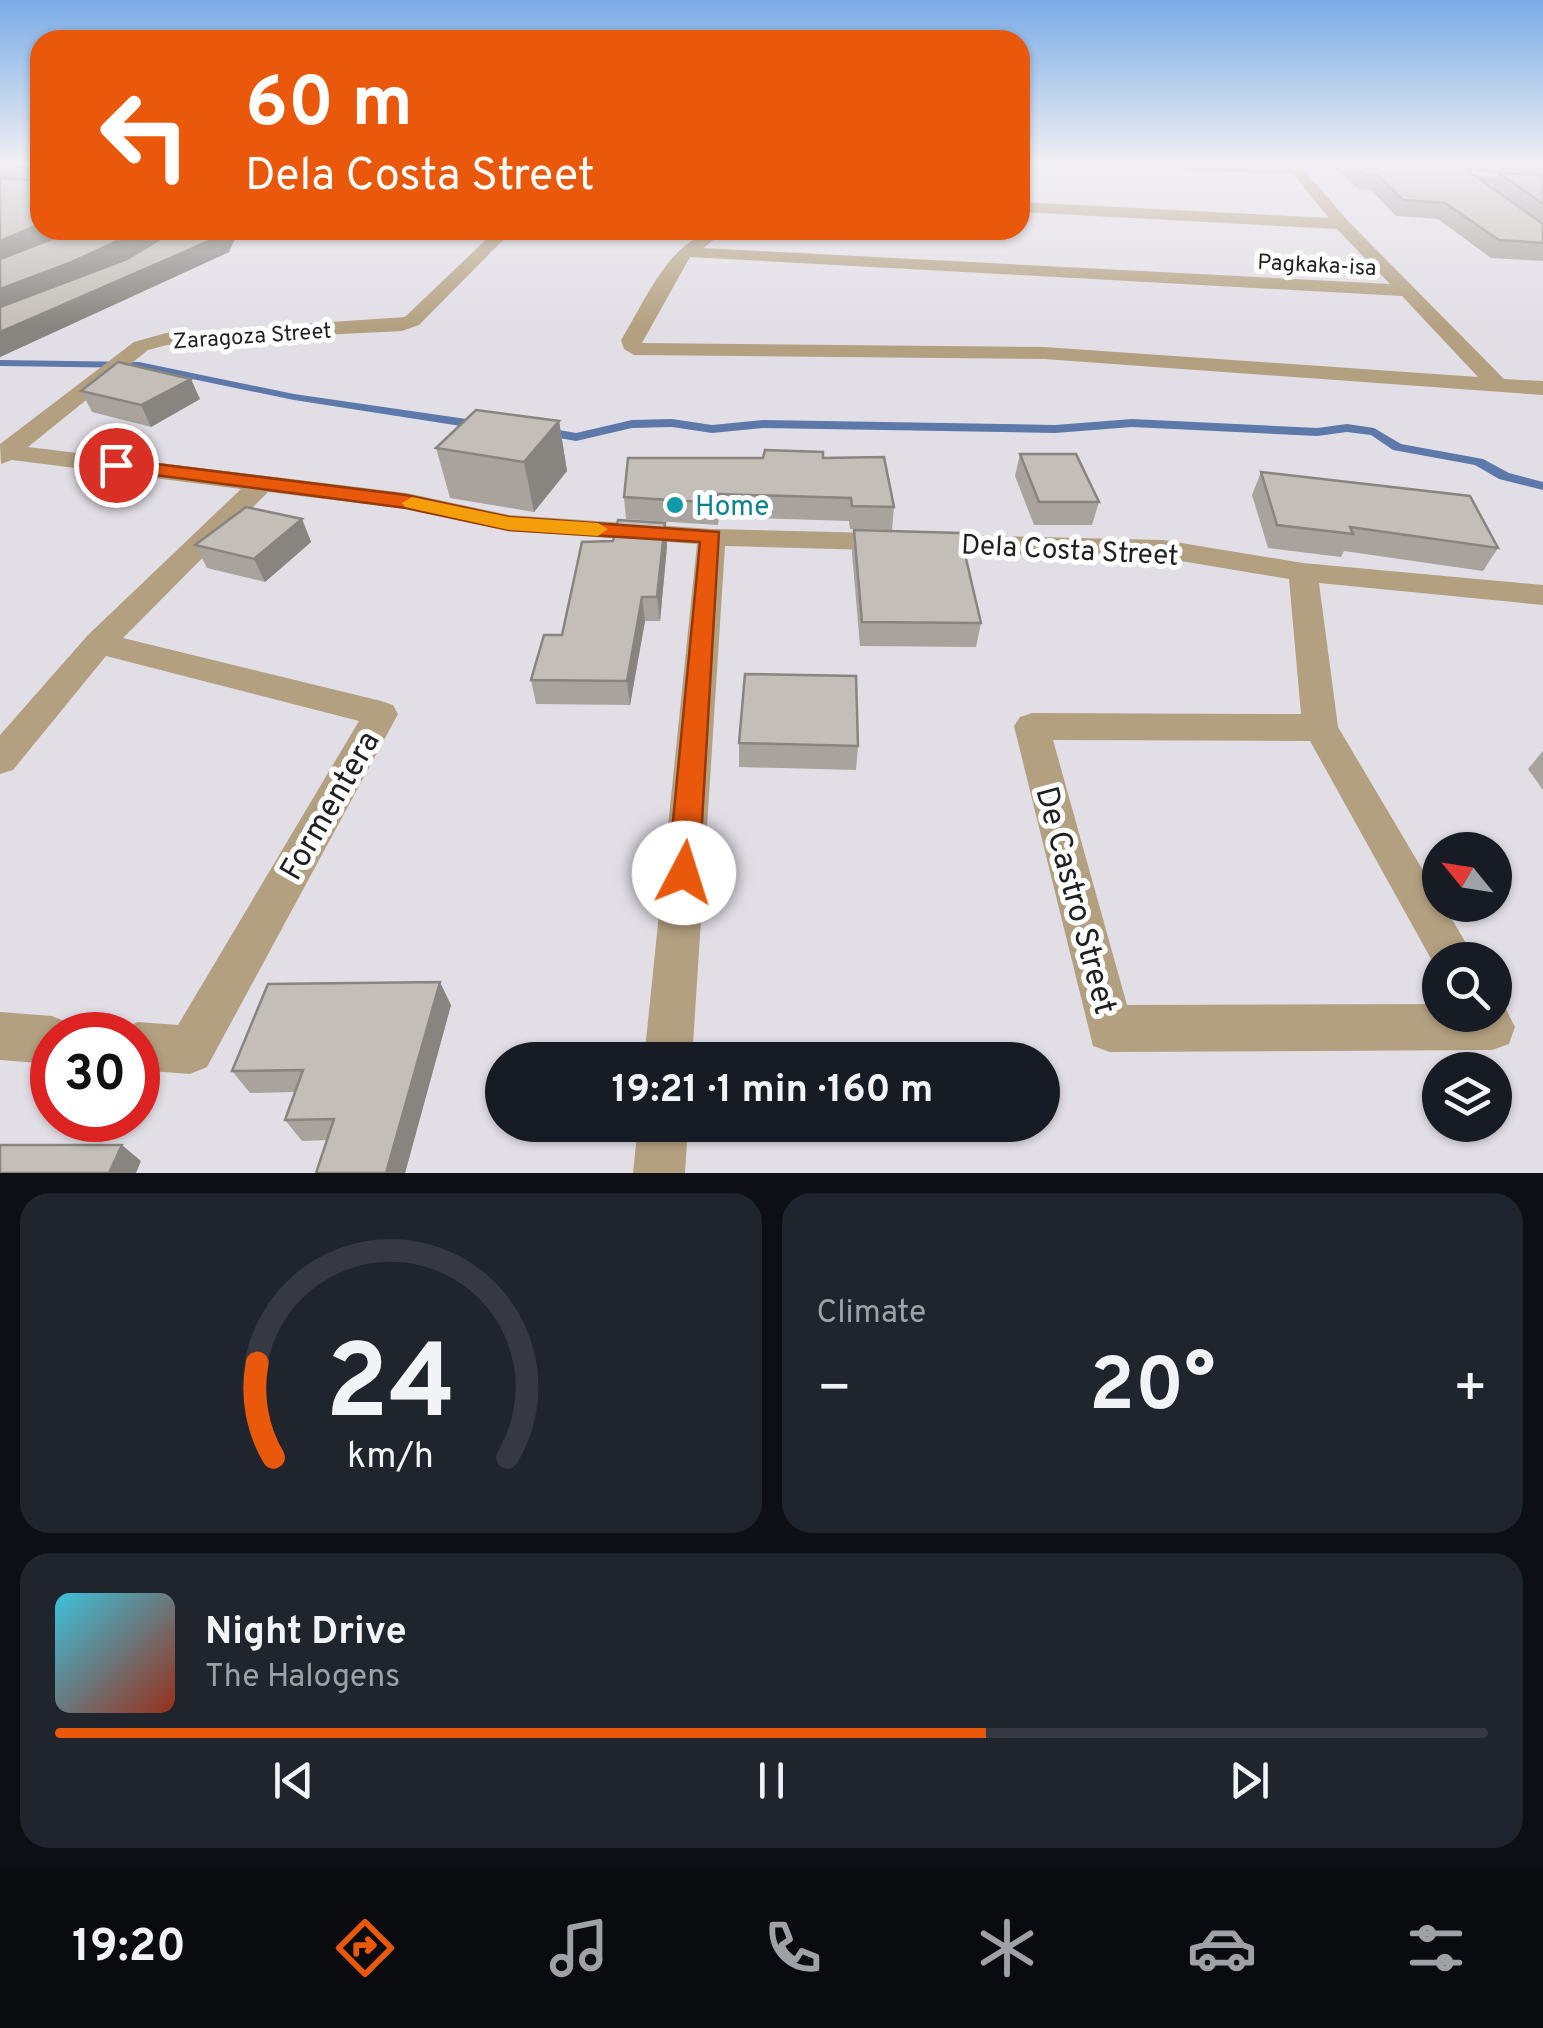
<!DOCTYPE html>
<meta charset="utf-8">
<style>
:root{--surface:#171b24;--page:#20242c;--text:#f1f3f6;--muted:#9ea1a6;--line:#363941;--accent:#ea580c}
body{margin:0;font-family:Overpass,sans-serif;background:var(--page);color:var(--text);height:100vh;display:flex;flex-direction:column;font-size:38px;white-space:nowrap}
*{box-sizing:border-box;margin:0}
p{font-size:32px;color:var(--muted)}
.icon{flex:none;width:55px;height:55px;fill:none;stroke:currentColor;stroke-width:2;stroke-linecap:round;stroke-linejoin:round}
.map{position:relative;height:1173px;overflow:hidden}
.side{display:flex;flex-direction:column;gap:20px;padding:20px;background:#0d0f14;flex:1}
.side>*{flex:none}
.banner{position:absolute;left:30px;top:30px;width:1000px;height:210px;border-radius:30px;box-shadow:0 2px 8px #0004;background:#ea580c;color:#fff;overflow:hidden}
.needle{width:65px;rotate:300deg}
.controls{position:absolute;left:1422px;top:832px;display:grid;gap:20px}
.controls a{display:grid;place-items:center;width:90px;height:90px;border-radius:50%;background:var(--surface);box-shadow:0 2px 8px #0004;font-size:50px}
.speed{position:absolute;left:30px;top:1012px;display:flex;gap:20px;font-size:50px;font-weight:700;text-align:center}
.speed>*{display:grid;place-content:center;width:130px;height:130px;border-radius:50%;background:var(--surface);box-shadow:0 2px 8px #0004;line-height:1}
.speed .limit{border:15px solid #d22;background:#fff;color:#111}
.pin{position:absolute;display:grid;place-items:center;width:85px;height:85px;color:#fff;margin:-42px;border:5px solid #fff;border-radius:50%;box-shadow:0 2px 10px #0007}
.me{position:absolute;width:110px;margin:-55px;rotate:5deg;stroke-linejoin:round;filter:drop-shadow(0 0 8px #0008)}
.turn{display:flex;align-items:center;gap:35px;height:210px;padding:0 50px;font-size:45px}
.turn .icon{width:130px;height:130px;stroke-width:2.5}
.turn b{display:block;font-size:70px;line-height:85px}
.big{font-size:75px;font-weight:700;line-height:1.1}
.side .card{flex:1;display:flex;flex-direction:column;justify-content:center;gap:15px;min-width:0;padding:0 35px;border-radius:30px;background:var(--page)}
.side .dial{align-items:center;gap:0}
.dial svg{height:260px;overflow:visible;fill:none;stroke:var(--line);stroke-width:7;stroke-linecap:round;text-anchor:middle}
.dial text{fill:var(--text);stroke:none}
.song{display:flex;align-items:center;gap:30px}
.cover{width:120px;height:120px;border-radius:15px;background:linear-gradient(135deg,hsl(190 70% 55%),hsl(10 70% 35%))}
.played{height:10px;border-radius:5px;background:linear-gradient(90deg,var(--accent) 65%,var(--line) 65%)}
.keys{display:flex;justify-content:space-around;direction:ltr}
.heat{display:flex;justify-content:space-between;align-items:center;font-size:55px;direction:ltr}
.side .tiles{flex:1;display:grid;gap:20px;grid-template-columns:1fr 1fr}
.card:last-child{grid-column:span 2}
.trip{position:absolute;left:485px;top:1042px;width:575px;height:100px;border-radius:50px;background:var(--surface);box-shadow:0 2px 8px #0004;font-weight:700;line-height:100px;text-align:center}
.tab-bar{display:flex;height:160px;justify-content:space-around;align-items:center;background:#090b0e;color:var(--muted)}
.tab-bar .icon{width:70px;height:70px}
.tab-bar .active{color:var(--accent)}
.tab-bar b{font-size:45px;color:var(--text)}
.map>svg:first-child{display:block}
</style>
<div class="map">
<svg width="1543" height="1173" viewBox="0 0 1543 1173">
<rect width="100%" height="100%" fill="#e2dee6"/>
<g fill="none" stroke-linecap="round" stroke-linejoin="round">
<path fill="#5c79a9" fill-rule="evenodd" d="M 0,360 L 139,362 L 294,394 L 480,421 L 486,425 L 480,429 L 294,400 L 139,368 L 0,366 Z
M 672,419 L 712,425 L 763,420 L 1055,425 L 1132,419 L 1317,428 L 1347,424 L 1374,428 L 1401,444 L 1483,459 L 1509,473 L 1543,482 L 1543,490 L 1499,479 L 1475,465 L 1393,450 L 1371,435 L 1347,432 L 1317,436 L 1132,427 L 1055,433 L 763,428 L 712,433 L 672,427 L 632,428 L 576,441 L 542,435 L 536,431 L 542,427 L 576,433 L 632,420 Z"/>
<path fill="#b3a080" fill-rule="evenodd" d="M 1100,163 L 1298,163 L 1348,221 L 1504,379 L 1543,381 L 1543,395 L 1044,359 L 634,355 L 624,349 L 621,340 C 647,299 672,230 727,230 L 703,248 L 1390,284 L 1337,229 L 1020,212 L 1020,202 L 1329,218 L 1293,174 L 1107,167 ZM 690,257 L 1402,296 L 1478,377 L 1044,347 L 642,343 Z
M 1463,175 L 1543,179 L 1543,187 L 1458,182 Z
M 496,230 L 513,230 L 419,325 L 402,331 L 302,336 L 245,346 L 167,345 L 148,350 L 28,447 L 406,493 L 509,515 L 712,529 L 1163,540 L 1303,563 L 1543,585 L 1543,605 L 1319,583 L 1338,727 L 1476,960 L 1440,960 L 1440,975 L 1310,741 L 1053,740 L 1127,1005 L 1440,1004 L 1440,1015 L 1495,1015 L 1495,996 L 1501,999 L 1515,1027 L 1509,1044 L 1492,1050 L 1110,1052 L 1093,1046 L 1014,726 L 1020,717 L 1032,713 L 1301,714 L 1289,579 L 1163,558 L 725,546 L 692,1060 L 644,1060 L 697,544 L 509,531 L 406,509 L 268,492 L 123,638 L 381,701 L 393,705 L 398,714 L 207,1067 L 190,1074 L 138,1070 L 138,1035 L 119,1035 L 121,1029 L 138,1022 L 178,1025 L 359,721 L 106,656 L 13,770 L 0,774 L 0,735 L 88,635 L 241,489 L 12,460 L 1,464 L 0,444 L 134,342 L 166,333 L 245,334 L 302,324 L 405,317 Z
M 0,1012 L 52,1016 L 69,1023 L 74,1035 L 52,1035 L 52,1064 L 0,1060 Z
M 638,1125 L 688,1125 L 685,1173 L 633,1173 Z"/>
</g>
<path fill="#a8a39d" fill-rule="evenodd" d="M 0,163 L 40,163 L 40,230 L 66,230 L 61,236 L 173,230 L 172,232 L 229,252 L 0,357 Z
M 1329,163 L 1543,163 L 1543,261 L 1491,258 L 1438,219 L 1396,216 L 1371,190 L 1358,189 ZM 1469,171 L 1499,173 L 1492,188 Z
M 81,391 L 200,399 L 151,427 L 92,412 Z
M 559,421 L 567,471 L 534,512 L 450,498 L 436,448 Z
M 1020,454 L 1099,502 L 1092,525 L 1034,525 L 1015,476 Z
M 763,458 L 823,458 L 894,507 L 892,530 L 850,529 L 849,521 L 719,517 L 718,525 L 626,519 L 624,497 Z
M 1261,472 L 1498,548 L 1483,571 L 1344,551 L 1341,557 L 1268,548 L 1252,495 Z
M 302,519 L 311,542 L 265,582 L 207,568 L 195,545 Z
M 665,523 L 667,546 L 660,621 L 645,621 L 630,705 L 536,704 L 531,680 L 562,635 L 613,541 Z
M 854,530 L 981,623 L 976,647 L 860,646 L 852,553 Z
M 739,743 L 858,746 L 856,770 L 739,767 Z
M 1543,751 L 1543,790 L 1528,769 Z
M 451,1005 L 405,1173 L 316,1173 L 327,1140 L 302,1141 L 285,1120 L 295,1092 L 250,1093 L 232,1071 Z"/>
<path fill="#888580" d="M 40,224 L 40,230 L 66,230 L 61,236 L 0,262 L 0,241 Z
M 141,230 L 173,230 L 167,238 L 80,281 L 0,312 L 0,289 Z
M 225,230 L 239,230 L 229,252 L 0,357 L 0,332 Z
M 191,379 L 200,399 L 151,427 L 141,405 Z
M 559,421 L 567,471 L 534,512 L 524,462 Z
M 302,519 L 311,542 L 265,582 L 254,559 Z
M 665,523 L 667,546 L 660,621 L 657,597 Z
M 642,597 L 645,621 L 630,705 L 627,681 Z
M 440,982 L 451,1005 L 405,1173 L 386,1173 Z
M 122,1145 L 141,1161 L 136,1173 L 109,1173 Z"/>
<path fill="#c3beb7" stroke="#888580" stroke-width="2.5" d="M 0,163 L 40,163 L 40,224 L 0,241 L 0,178 L 32,180 L 36,169 L 0,165 Z
M 1351,163 L 1457,163 L 1543,224 L 1543,243 L 1499,240 L 1445,203 L 1403,200 L 1377,175 L 1364,174 Z
M 1499,173 L 1543,175 L 1543,204 Z
M 70,230 L 141,230 L 72,262 L 0,289 L 0,259 L 68,233 Z
M 175,230 L 225,230 L 223,235 L 0,332 L 0,307 L 127,259 Z
M 118,362 L 191,379 L 141,405 L 81,391 Z
M 476,410 L 559,421 L 524,462 L 436,448 Z
M 765,450 L 823,452 L 823,458 L 884,457 L 894,507 L 852,506 L 851,498 L 718,494 L 717,503 L 624,497 L 628,458 L 763,458 Z
M 1020,454 L 1076,454 L 1099,502 L 1039,502 Z
M 1261,472 L 1470,496 L 1498,548 L 1350,527 L 1353,534 L 1277,525 Z
M 246,507 L 302,519 L 254,559 L 195,545 Z
M 618,520 L 665,523 L 657,597 L 642,597 L 627,681 L 531,680 L 544,635 L 562,635 L 582,542 L 613,541 Z
M 854,530 L 960,533 L 981,623 L 862,622 Z
M 745,674 L 856,676 L 858,746 L 739,743 Z
M 440,982 L 386,1173 L 316,1173 L 334,1119 L 285,1120 L 303,1070 L 232,1071 L 268,984 Z
M 0,1145 L 122,1145 L 109,1173 L 0,1173 Z"/>
<linearGradient id="sky" x2="0" y2="1"><stop stop-color="#7aace6"/><stop offset="0.5" stop-color="#f2f0f4"/><stop offset="1" stop-color="#f2f0f4" stop-opacity="0"/></linearGradient>
<rect width="1543" height="327" fill="url(#sky)"/>
<path fill="#ea580c" stroke="#983908" stroke-width="2.5" d="M 116,459 L 406,495 L 509,517 L 719,532 L 699,873 L 695,883 L 684,887 L 673,883 L 668,873 L 700,542 L 509,530 L 406,508 L 109,469 L 109,461 Z"/>
<path fill="#f59e0b" d="M 412,497 L 509,517 L 598,523 L 608,529 L 598,536 L 509,530 L 405,507 L 402,503 Z"/>
<circle fill="#0f9aa8" stroke="#fff" stroke-width="4" cx="675" cy="505" r="10"/>
<g text-anchor="middle" stroke-width="10" stroke-linejoin="round" paint-order="stroke">
<g font-size="22" fill="#211f22" stroke="#fff">
<text transform="translate(1317 264) rotate(3)" y="8">Pagkaka-isa</text>
<text transform="translate(252 335) rotate(-4)" y="8">Zaragoza Street</text>
</g>
<g font-size="28" fill="#0d838f" stroke="#fff" text-anchor="start">
<text x="695" y="515">Home</text>
</g>
<g font-size="28" fill="#211f22" stroke="#fff">
<text transform="translate(1070 549) rotate(3)" y="10">Dela Costa Street</text>
</g>
<g font-size="32" fill="#211f22" stroke="#fff">
<text transform="translate(329 805) rotate(-60)" y="11">Formentera</text>
<text transform="translate(1077 900) rotate(75)" y="11">De Castro Street</text>
</g>
</g>
</svg>
<div class="controls">
<a><svg class="needle" viewBox="-14 -14 28 28"><path d="M0-13l5 13h-10z" fill="#e53935"/><path d="M0 13l5-13h-10z" fill="#9ea1a6"/></svg></a>
<a><svg class="icon" aria-label="search" viewBox="0 0 24 24"><circle cx="10" cy="10" r="6"/><path d="M15 15l6 6"/></svg></a>
<a><svg class="icon" aria-label="layers" viewBox="0 0 24 24"><path d="M12 4l9 5-9 5-9-5zM3 14l9 5 9-5"/></svg></a>
</div>
<div class="speed"><div class="limit">30</div></div>
<div class="pin" style="left:116px;top:465px;background:#d93025"><svg class="icon" aria-label="arrive" viewBox="0 0 24 24"><path d="M6 21V4h12l-3 4 3 4H6"/></svg></div>
<svg class="me" style="left:684px;top:873px" viewBox="-20 -20 40 40"><circle r="19" fill="#fff"/><path d="M0-13L10 11 0 6-10 11z" fill="#ea580c"/></svg>
<div class="trip">19:21 · 1 min · 160 m</div>
<div class="banner">
<div class="turn"><svg class="icon" aria-label="left" viewBox="0 0 24 24"><path d="M17 20v-9H6M10 6l-5 5 5 5"/></svg><div><b>60 m</b>Dela Costa Street</div></div>
</div>
</div>
<section class="side">
<div class="tiles">
<div class="card dial"><svg viewBox="0 0 100 80">
<path d="M14 69A42 42 0 1 1 86 69"/>
<path d="M14 69A42 42 0 0 1 9 40" stroke="#ea580c"/>
<text x="50" y="56" font-size="32" font-weight="700">24</text>
<text x="50" y="72" font-size="11">km/h</text>
</svg></div>
<div class="card"><p>Climate</p>
<div class="heat"><a>−</a><b class="big">20°</b><a>+</a></div>
</div>
<div class="card">
<div class="song"><i class="cover"></i><div><b>Night Drive</b><p>The Halogens</p></div></div>
<div class="played"></div>
<div class="keys"><svg class="icon" aria-label="previous" viewBox="0 0 24 24"><path d="M18 5L8 12l10 7zM5 5v14"/></svg><svg class="icon" aria-label="pause" viewBox="0 0 24 24"><path d="M8 5v14M16 5v14"/></svg><svg class="icon" aria-label="next" viewBox="0 0 24 24"><path d="M6 5l10 7-10 7zM19 5v14"/></svg></div>
</div>
</div>
</section>
<nav class="tab-bar">
<b>19:20</b>
<svg class="icon active" aria-label="directions" viewBox="0 0 24 24"><path d="M12 3l9 9-9 9-9-9zM9 14v-3h6M13 9l2 2-2 2"/></svg>
<svg class="icon" aria-label="music" viewBox="0 0 24 24"><path d="M9 18V5l10-2v13"/><circle cx="6" cy="18" r="3"/><circle cx="16" cy="16" r="3"/></svg>
<svg class="icon" aria-label="phone" viewBox="0 0 24 24"><path d="M5 4h4l2 5-3 2q2 4 5 5l2-3 5 2v4C11 20 4 13 5 4z"/></svg>
<svg class="icon" aria-label="climate" viewBox="0 0 24 24"><path d="M12 3v18M4 7l16 10M4 17L20 7"/></svg>
<svg class="icon" aria-label="car" viewBox="0 0 24 24"><path d="M5 17H2v-5l4-1 3-4h7l3 4 3 1v5h-3M9 17h6M6 11h13"/><circle cx="7" cy="17" r="2"/><circle cx="17" cy="17" r="2"/></svg>
<svg class="icon" aria-label="filters" viewBox="0 0 24 24"><path d="M4 7h16M4 17h16"/><circle cx="9" cy="7" r="2"/><circle cx="15" cy="17" r="2"/></svg>
</nav>
